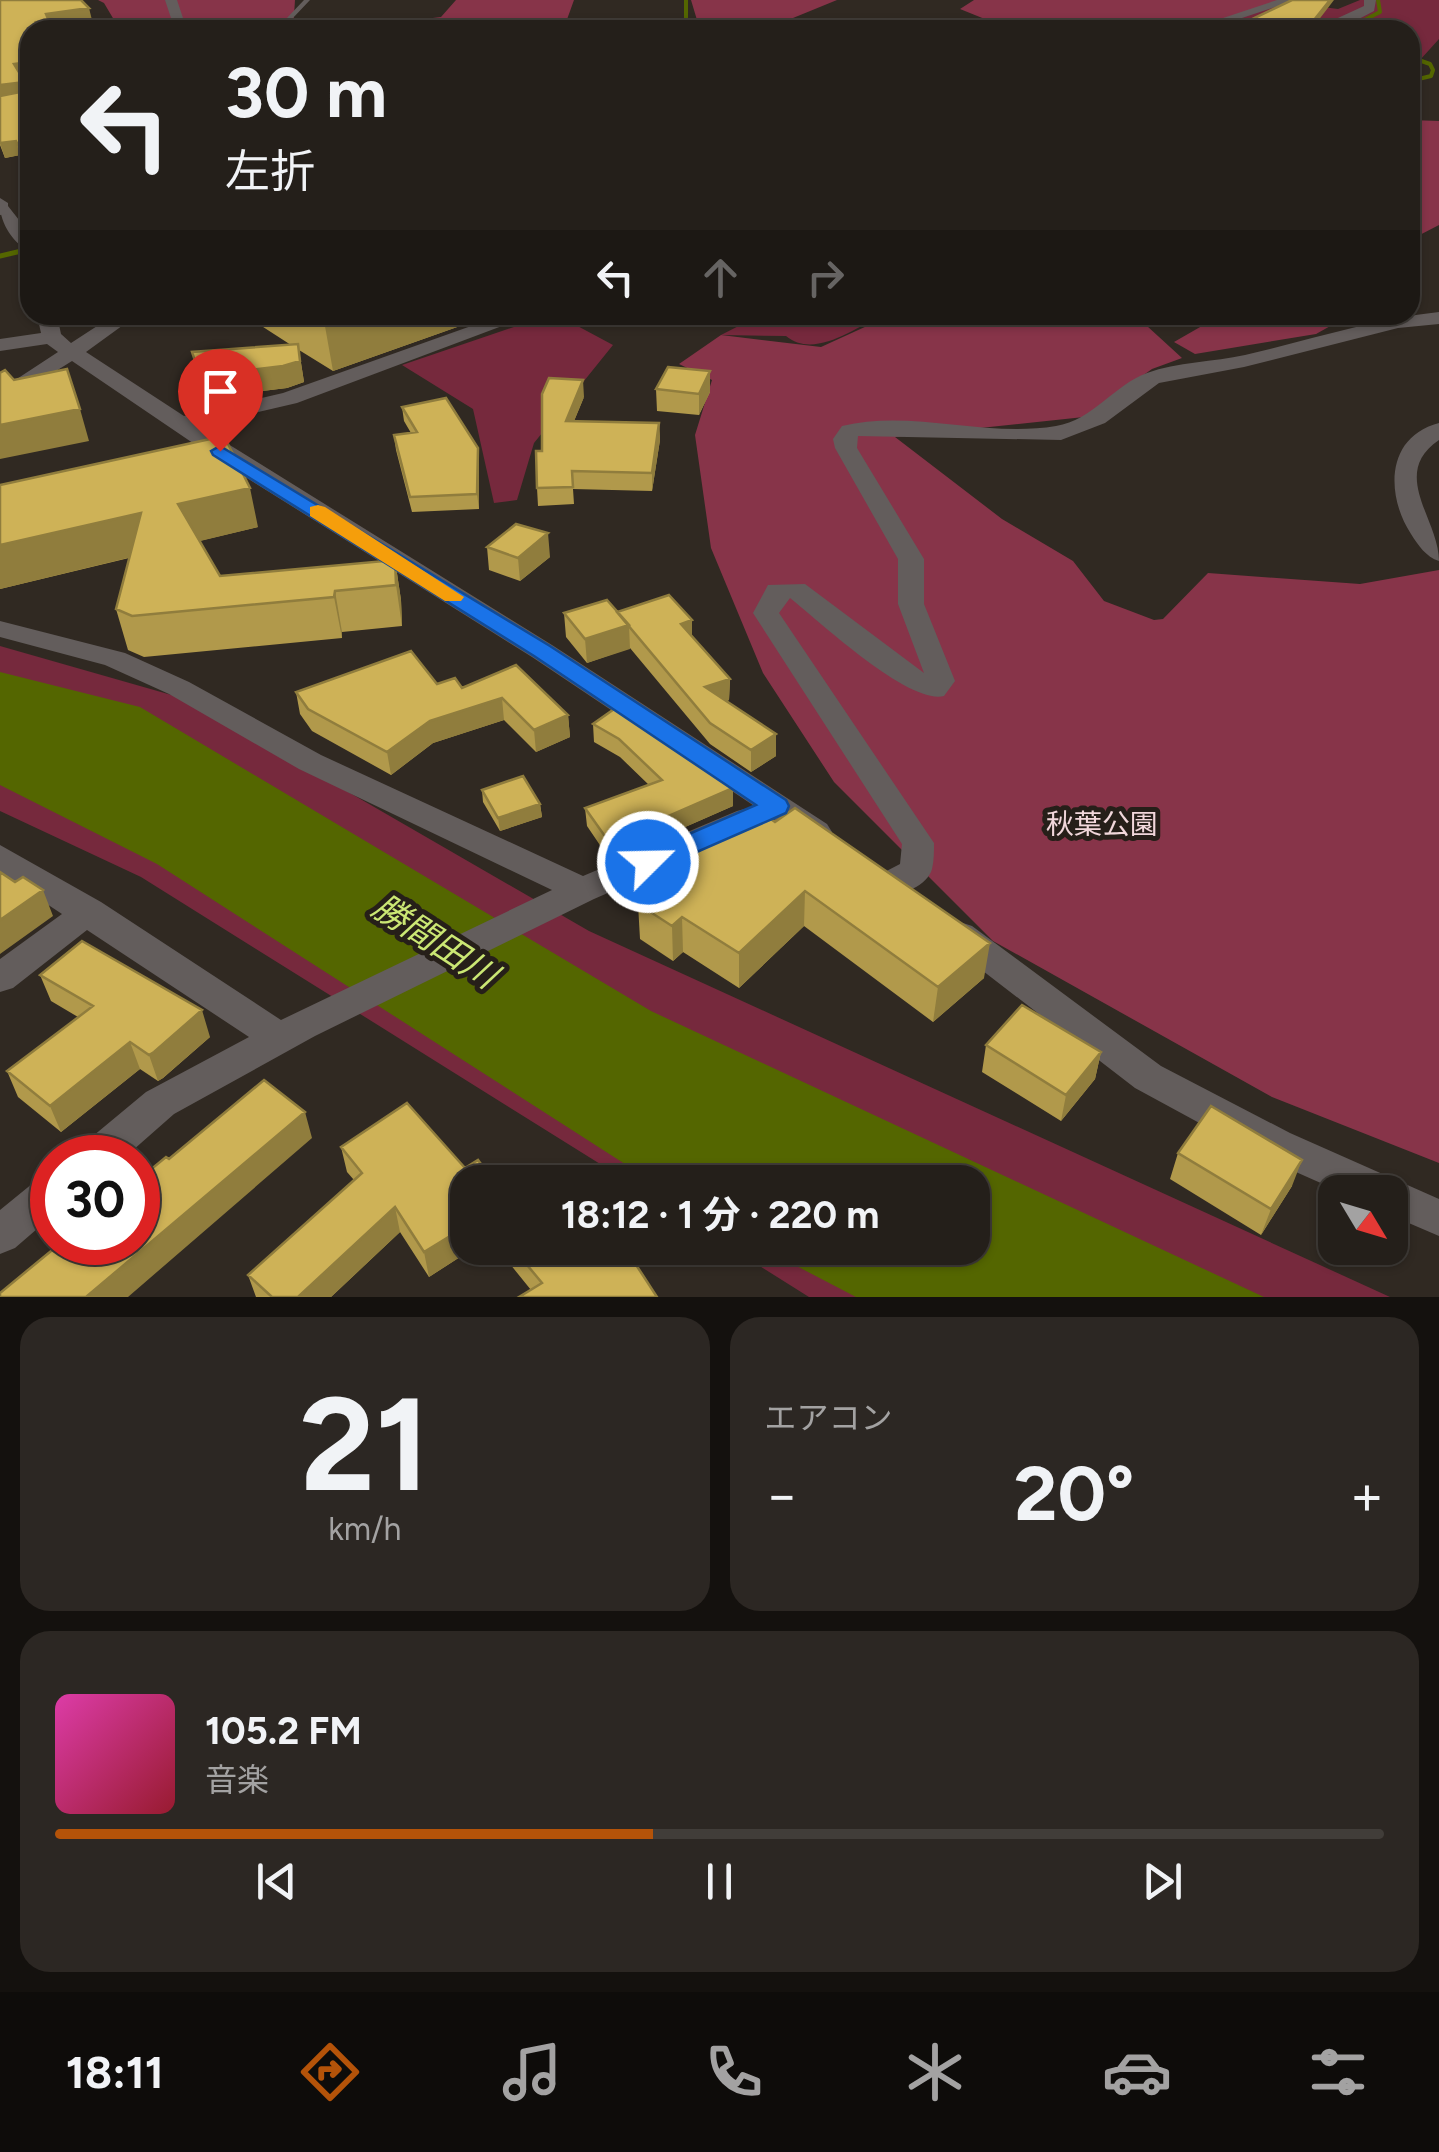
<!DOCTYPE html>
<html lang="ja">
<meta charset="utf-8">
<style>
:root{--surface:#241f1a;--page:#2c2723;--text:#f1f3f6;--muted:#a3a2a2;--line:#413d39;--accent:#b45309}
body{margin:0;font-family:Figtree,"Noto Sans JP",sans-serif;background:var(--page);color:var(--text);height:100vh;display:flex;flex-direction:column;font-size:38px;white-space:nowrap}
*{box-sizing:border-box;margin:0}
p{font-size:32px;color:var(--muted)}
.icon{flex:none;width:55px;height:55px;fill:none;stroke:currentColor;stroke-width:2;stroke-linecap:round;stroke-linejoin:round}
.map{position:relative;height:1297px;overflow:hidden}
.drawer{display:flex;flex-direction:column;gap:20px;padding:20px;background:#14110e;flex:1}
.drawer>*{flex:none}
.hud{position:absolute;left:20px;top:20px;width:1400px;height:305px;border-radius:30px;box-shadow:0 2px 8px #0004,0 0 0 2px var(--line);background:#241f1a;color:var(--text);overflow:hidden}
.needle{width:65px;rotate:128deg}
.buttons{position:absolute;left:1318px;top:1175px;display:grid;gap:20px}
.buttons a{display:grid;place-items:center;width:90px;height:90px;border-radius:20px;background:var(--surface);box-shadow:0 2px 8px #0004,0 0 0 2px var(--line);font-size:50px}
.speed{position:absolute;left:30px;top:1135px;display:flex;gap:20px;font-size:50px;font-weight:700;text-align:center}
.speed>*{display:grid;place-content:center;width:130px;height:130px;border-radius:50%;background:var(--surface);box-shadow:0 2px 8px #0004,0 0 0 2px var(--line);line-height:1}
.speed .limit{border:15px solid #d22;background:#fff;color:#111}
.pin{position:absolute;display:grid;place-items:center;width:85px;height:85px;color:#fff;margin:-102px -42px;border-radius:50% 50% 50% 0;rotate:-45deg;box-shadow:0 0 10px #0007}
.pin .icon{rotate:45deg}
.me{position:absolute;width:110px;margin:-55px;rotate:67deg;stroke-linejoin:round;filter:drop-shadow(0 0 8px #0008)}
.turn{display:flex;align-items:center;gap:35px;height:210px;padding:0 40px;font-size:45px}
.turn .icon{width:130px;height:130px;stroke-width:2.5}
.turn b{display:block;font-size:70px;line-height:85px}
.lanes{display:flex;align-items:center;height:95px;padding:0 40px;background:#0003;justify-content:center;gap:50px;direction:ltr}
.lanes .off{opacity:.35}
.big{font-size:75px;font-weight:700;line-height:1.1}
.drawer .widget{flex:1;display:flex;flex-direction:column;justify-content:center;gap:15px;min-width:0;padding:0 35px;border-radius:30px;background:var(--page)}
.drawer .dial{align-items:center;gap:0}
.dial b{font-size:130px;line-height:1}
.song{display:flex;align-items:center;gap:30px}
.cover{width:120px;height:120px;border-radius:15px;background:linear-gradient(135deg,hsl(320 70% 55%),hsl(350 70% 35%))}
.played{height:10px;border-radius:5px;background:linear-gradient(90deg,var(--accent) 45%,var(--line) 45%)}
.keys{display:flex;justify-content:space-around;direction:ltr}
.heat{display:flex;justify-content:space-between;align-items:center;font-size:55px;direction:ltr}
.drawer .tiles{flex:1;display:grid;gap:20px;grid-template-columns:1fr 1fr}
.widget:last-child{grid-column:span 2}
.trip{position:absolute;left:450px;top:1165px;width:540px;height:100px;border-radius:30px;background:var(--surface);box-shadow:0 2px 8px #0004,0 0 0 2px var(--line);font-weight:700;line-height:100px;text-align:center}
.dock{display:flex;height:160px;justify-content:space-around;align-items:center;background:#0e0c0a;color:var(--muted)}
.dock .icon{width:70px;height:70px}
.dock .on{color:var(--accent)}
.dock b{font-size:45px;color:var(--text)}
.map>svg:first-child{display:block}
</style>
<div class="map">
<svg width="1439" height="1297" viewBox="0 0 1439 1297">
<rect width="100%" height="100%" fill="#302922"/>
<path fill="#76293d" d="M 1360,0 L 1439,0 L 1439,39 L 1420,60 L 1410,58 L 1410,30 L 1276,30 L 1230,20 L 1285,2 L 1338,9 Z
M 549,315 L 557,315 L 613,345 L 534,443 L 517,500 L 494,503 L 473,409 L 402,365 Z
M 760,315 L 881,315 C 855,329 813,359 786,336 L 721,335 Z
M 0,646 L 189,700 L 589,931 L 1390,1297 L 809,1297 L 731,1248 L 972,1248 L 972,1182 L 629,1182 L 141,877 L 0,811 Z"/>
<path fill="#873449" d="M 98,0 L 295,0 L 293,30 L 120,30 L 104,3 Z
M 456,0 L 574,0 L 565,25 L 568,30 L 400,30 L 399,22 L 441,17 Z
M 691,0 L 837,0 L 793,18 L 795,30 L 700,30 Z
M 974,0 L 1290,0 L 1188,30 L 1012,30 L 960,9 Z
M 1410,120 L 1439,121 L 1439,225 L 1410,240 Z
M 891,315 L 1135,315 L 1182,358 L 1152,369 L 1084,417 L 895,437 L 1002,519 L 1073,561 L 1104,601 L 1154,620 L 1163,619 L 1208,573 L 1360,584 L 1439,570 L 1439,1163 L 1272,1097 L 993,941 L 834,782 L 763,673 L 711,548 L 695,435 L 712,380 L 679,364 L 721,335 L 821,347 Z
M 1221,315 L 1350,315 L 1316,334 L 1195,354 L 1174,342 Z"/>
<path fill="#546600" d="M 0,672 L 140,707 L 651,1011 L 1264,1297 L 856,1297 L 762,1248 L 972,1248 L 972,1182 L 653,1182 L 157,864 L 0,785 Z"/>
<g fill="none" stroke-linecap="round" stroke-linejoin="round">
<path stroke="#546600" stroke-width="4" d="M 686,0 L 686,30
M 1345,30 L 1380,12 L 1378,0
M 1410,57 L 1430,64 L 1433,70 L 1431,76 L 1410,81"/>
<path stroke="#546600" stroke-width="5" d="M 0,256 L 30,249"/>
<path fill="#635d5c" fill-rule="evenodd" d="M 304,0 L 310,0 L 292,19 L 296,28 L 291,29 L 286,19 Z"/>
<path fill="#635d5c" fill-rule="evenodd" d="M 165,0 L 177,0 L 187,30 L 175,30 Z
M 1364,0 L 1376,0 L 1374,11 L 1338,30 L 1326,30 L 1327,23 L 1364,6 Z
M 0,205 L 8,206 L 30,234 L 30,251 C 14,245 0,223 0,205 Z
M 1439,312 L 1439,324 L 1398,328 L 1244,367 L 1159,383 L 1105,423 L 1061,440 L 858,436 L 857,448 L 924,559 L 924,604 L 955,681 L 944,696 C 909,705 820,622 790,598 L 779,613 L 934,843 C 934,851 934,861 932,869 C 927,888 892,900 875,895 L 870,886 L 875,877 L 900,864 L 902,844 L 753,613 L 768,585 L 805,584 L 924,673 L 898,604 L 898,559 L 835,448 L 833,439 L 842,426 C 911,409 985,438 1056,426 C 1093,420 1114,385 1147,373 C 1177,362 1214,362 1245,355 C 1310,340 1373,319 1439,312 Z
M 37,315 L 57,315 L 61,334 L 71,343 L 114,315 L 137,315 L 86,352 L 184,416 L 283,393 L 502,315 L 531,315 L 297,403 L 199,426 L 552,645 L 827,824 L 832,832 L 827,840 L 816,843 L 805,840 L 532,657 L 212,456 L 72,361 L 0,406 L 0,390 L 58,352 L 47,344 L 0,351 L 0,339 L 41,333 Z
M 1439,423 L 1439,440 C 1389,474 1439,519 1439,561 C 1426,557 1418,545 1411,534 C 1386,496 1385,437 1439,423 Z
M 0,621 L 125,653 L 189,682 L 321,755 L 583,876 L 737,811 L 748,808 L 759,811 L 764,819 L 759,827 L 594,899 L 315,1036 L 174,1114 L 124,1158 L 75,1158 L 81,1146 L 146,1092 L 249,1037 L 87,930 L 13,988 L 0,992 L 0,959 L 62,914 L 0,873 L 0,845 L 101,902 L 281,1020 L 552,890 L 299,769 L 169,694 L 105,665 L 0,637 Z
M 960,922 L 972,926 L 1161,1066 L 1290,1133 L 1439,1199 L 1439,1236 L 1390,1215 L 1390,1192 L 1341,1192 L 1262,1157 L 1135,1088 L 948,944 L 943,935 L 948,926 Z
M 52,1174 L 52,1216 L 15,1248 L 0,1254 L 0,1210 L 38,1179 Z"/>
<path fill="#635d5c" fill-rule="evenodd" d="M 1277,0 L 1296,0 L 1206,30 L 1187,30 Z
M 0,198 L 8,203 L 8,214 L 0,215 Z
M 30,234 L 30,244 L 16,239 L 19,235 Z"/>
</g>
<path fill="#b1994b" d="M 0,0 L 92,20 L 50,25 L 51,30 L 30,30 L 30,75 L 22,76 L 27,91 L 30,90 L 30,165 L 25,166 L 20,155 L 5,158 L 0,145 Z
M 258,315 L 491,315 L 333,371 L 299,350 L 304,382 L 287,388 L 205,398 L 197,373 L 192,352 L 291,345 L 260,325 Z
M 710,371 L 710,392 L 699,415 L 657,411 L 656,389 Z
M 584,397 L 574,421 L 659,423 L 660,440 L 652,491 L 573,489 L 574,504 L 538,506 L 537,488 L 542,451 Z
M 402,407 L 479,462 L 479,509 L 412,512 L 396,450 L 394,435 L 411,433 L 404,421 Z
M 0,485 L 258,527 L 199,541 L 220,576 L 395,560 L 401,600 L 402,626 L 342,632 L 342,638 L 144,657 L 128,650 L 116,609 L 129,558 L 0,589 Z
M 487,547 L 550,557 L 520,581 L 489,570 Z
M 617,612 L 692,636 L 730,679 L 729,700 L 727,701 L 776,756 L 751,772 L 710,744 L 630,648 L 587,663 L 566,637 L 564,613 Z
M 437,684 L 462,688 L 568,715 L 570,737 L 536,752 L 504,720 L 433,743 L 391,775 L 312,731 L 300,714 L 296,692 Z
M 593,724 L 722,771 L 722,778 L 733,806 L 610,860 L 587,826 L 585,808 L 649,785 L 620,757 L 594,742 Z
M 482,790 L 540,804 L 542,817 L 500,831 L 483,802 Z
M 704,841 L 984,978 L 933,1022 L 804,926 L 739,988 L 683,952 L 673,961 L 640,939 L 638,904 L 672,876 L 672,870 L 704,848 Z
M 40,975 L 210,1037 L 163,1078 L 158,1081 L 140,1069 L 61,1132 L 18,1097 L 7,1071 L 78,1017 L 51,1001 Z
M 986,1045 L 1101,1052 L 1095,1079 L 1061,1121 L 982,1072 Z
M 341,1147 L 468,1248 L 474,1248 L 429,1277 L 400,1232 L 331,1297 L 256,1297 L 248,1275 L 354,1180 L 347,1172 Z
M 1178,1153 L 1292,1186 L 1261,1235 L 1170,1179 Z
M 497,1248 L 623,1248 L 531,1290 Z"/>
<path fill="#907d3d" d="M 1330,0 L 1334,0 L 1311,30 L 1306,30 Z
M 89,8 L 92,20 L 50,25 L 51,30 L 38,30 L 36,22 L 46,14 Z
M 30,62 L 30,75 L 18,77 L 14,64 Z
M 25,82 L 29,95 L 0,99 L 0,85 Z
M 16,141 L 20,155 L 5,158 L 0,143 Z
M 30,150 L 30,165 L 25,166 L 21,151 Z
M 323,315 L 491,315 L 333,371 Z
M 605,315 L 619,315 L 605,320 Z
M 298,344 L 304,382 L 287,388 L 205,398 L 200,376 Z
M 710,371 L 710,392 L 699,415 L 699,394 Z
M 583,380 L 584,397 L 567,438 L 566,421 Z
M 80,409 L 89,441 L 0,459 L 0,425 Z
M 659,423 L 660,440 L 652,491 L 652,473 Z
M 478,448 L 479,462 L 479,509 L 477,494 Z
M 250,488 L 258,527 L 188,544 L 178,504 Z
M 141,513 L 152,552 L 0,589 L 0,545 Z
M 548,533 L 550,557 L 520,581 L 518,558 Z
M 395,560 L 401,600 L 402,626 L 396,585 Z
M 335,591 L 342,632 L 342,638 L 334,597 Z
M 692,620 L 692,642 L 681,624 Z
M 629,625 L 630,649 L 587,663 L 585,639 Z
M 730,679 L 729,700 L 705,708 L 705,687 Z
M 502,698 L 504,720 L 433,743 L 391,775 L 387,752 L 430,721 Z
M 568,715 L 570,737 L 536,752 L 534,730 Z
M 776,734 L 776,756 L 751,772 L 751,750 Z
M 733,788 L 733,806 L 610,860 L 609,842 Z
M 540,804 L 542,817 L 500,831 L 498,818 Z
M 43,890 L 53,916 L 0,954 L 0,920 Z
M 805,891 L 804,926 L 739,988 L 739,953 Z
M 682,917 L 683,952 L 673,961 L 672,926 Z
M 990,943 L 984,978 L 933,1022 L 938,987 Z
M 202,1010 L 210,1037 L 163,1078 L 158,1081 L 149,1055 Z
M 130,1042 L 140,1069 L 61,1132 L 50,1106 Z
M 1101,1052 L 1095,1079 L 1061,1121 L 1066,1095 Z
M 305,1112 L 312,1138 L 128,1297 L 86,1297 Z
M 1302,1160 L 1292,1186 L 1261,1235 L 1271,1209 Z
M 395,1207 L 400,1232 L 331,1297 L 298,1297 Z
M 468,1225 L 468,1248 L 474,1248 L 429,1277 L 424,1252 Z"/>
<path fill="#ceb257" stroke="#907d3d" stroke-width="2.5" d="M 0,0 L 81,0 L 89,8 L 46,14 L 49,21 L 36,22 L 40,30 L 30,30 L 30,62 L 14,64 L 25,82 L 0,85 Z
M 1292,0 L 1330,0 L 1306,30 L 1208,30 L 1213,24 L 1242,24 Z
M 30,90 L 30,150 L 21,151 L 16,141 L 0,143 L 0,96 Z
M 298,344 L 300,361 L 283,366 L 200,376 L 192,352 Z
M 668,367 L 710,371 L 699,394 L 656,389 Z
M 67,369 L 80,409 L 0,425 L 0,373 L 5,370 L 14,380 Z
M 549,378 L 583,380 L 566,421 L 659,423 L 652,473 L 572,471 L 573,487 L 537,488 L 536,451 L 542,451 L 542,394 Z
M 446,398 L 478,448 L 477,494 L 410,497 L 394,435 L 417,432 L 402,407 Z
M 224,436 L 250,488 L 178,504 L 220,576 L 395,560 L 396,585 L 335,591 L 334,597 L 132,616 L 116,609 L 141,513 L 0,545 L 0,485 Z
M 516,524 L 548,533 L 518,558 L 487,547 Z
M 669,595 L 692,620 L 681,624 L 730,679 L 705,687 L 776,734 L 751,750 L 710,723 L 617,612 Z
M 607,600 L 629,625 L 585,639 L 564,613 Z
M 411,651 L 437,684 L 455,678 L 462,688 L 516,665 L 568,715 L 534,730 L 502,698 L 430,721 L 387,752 L 308,709 L 296,692 Z
M 617,707 L 722,771 L 718,774 L 733,788 L 609,842 L 585,808 L 662,780 L 619,739 L 593,724 Z
M 523,776 L 540,804 L 498,818 L 482,790 Z
M 754,807 L 775,822 L 795,808 L 990,943 L 938,987 L 805,891 L 739,953 L 682,917 L 672,926 L 638,904 L 676,873 L 672,870 L 709,844 L 704,841 Z
M 0,872 L 15,882 L 23,877 L 43,890 L 0,920 Z
M 82,941 L 202,1010 L 154,1052 L 149,1055 L 130,1042 L 50,1106 L 7,1071 L 93,1006 L 40,975 Z
M 1022,1005 L 1101,1052 L 1066,1095 L 986,1045 Z
M 264,1080 L 305,1112 L 86,1297 L 0,1297 L 0,1293 L 62,1242 L 138,1242 L 138,1180 L 166,1157 L 169,1159 Z
M 407,1103 L 465,1168 L 478,1160 L 494,1182 L 468,1182 L 468,1225 L 424,1252 L 395,1207 L 298,1297 L 272,1297 L 248,1275 L 362,1173 L 341,1147 Z
M 1211,1106 L 1302,1160 L 1271,1209 L 1178,1153 Z
M 513,1248 L 623,1248 L 631,1257 L 657,1297 L 519,1297 L 542,1283 Z"/>
<path fill="#1a73e8" stroke="#114b97" stroke-width="2.5" d="M 220,446 L 550,646 L 786,800 L 789,806 L 786,813 L 658,869 L 638,869 L 635,862 L 638,856 L 756,805 L 534,656 L 213,455 L 211,451 Z"/>
<path fill="#f59e0b" d="M 318,505 L 325,507 L 464,597 L 461,601 L 445,601 L 310,516 L 310,507 Z"/>
<g text-anchor="middle" stroke-width="10" stroke-linejoin="round" paint-order="stroke">
<g font-size="28" fill="#f1d7db" stroke="#261f19">
<text x="1102" y="834">秋葉公園</text>
</g>
<g font-size="35" font-style="italic" fill="#cbe774" stroke="#261f19">
<text transform="translate(435 941) rotate(33)" y="12">勝間田川</text>
</g>
</g>
</svg>
<div class="buttons">
<a><svg class="needle" viewBox="-14 -14 28 28"><path d="M0-13l5 13h-10z" fill="#e53935"/><path d="M0 13l5-13h-10z" fill="#a3a2a2"/></svg></a>
</div>
<div class="speed"><div class="limit">30</div></div>
<div class="pin" style="left:220px;top:451px;background:#d93025"><svg class="icon" aria-label="arrive" viewBox="0 0 24 24"><path d="M6 21V4h12l-3 4 3 4H6"/></svg></div>
<svg class="me" style="left:648px;top:862px" viewBox="-20 -20 40 40"><circle r="17" fill="#1a73e8" stroke="#fff" stroke-width="3"/><path d="M0-11L8 9 0 5-8 9z" fill="#fff"/></svg>
<div class="trip">18:12 · 1 分 · 220 m</div>
<div class="hud">
<div class="turn"><svg class="icon" aria-label="left" viewBox="0 0 24 24"><path d="M17 20v-9H6M10 6l-5 5 5 5"/></svg><div><b>30 m</b>左折</div></div>
<div class="lanes"><svg class="icon" aria-label="left" viewBox="0 0 24 24"><path d="M17 20v-9H6M10 6l-5 5 5 5"/></svg><svg class="icon off" aria-label="ahead" viewBox="0 0 24 24"><path d="M12 20V5M6 11l6-6 6 6"/></svg><svg class="icon off" aria-label="right" viewBox="0 0 24 24"><path d="M7 20v-9h11M14 6l5 5-5 5"/></svg></div>
</div>
</div>
<section class="drawer">
<div class="tiles">
<div class="widget dial"><b>21</b><p>km/h</p></div>
<div class="widget"><p>エアコン</p>
<div class="heat"><a>−</a><b class="big">20°</b><a>+</a></div>
</div>
<div class="widget">
<div class="song"><i class="cover"></i><div><b>105.2 FM</b><p>音楽</p></div></div>
<div class="played"></div>
<div class="keys"><svg class="icon" aria-label="previous" viewBox="0 0 24 24"><path d="M18 5L8 12l10 7zM5 5v14"/></svg><svg class="icon" aria-label="pause" viewBox="0 0 24 24"><path d="M8 5v14M16 5v14"/></svg><svg class="icon" aria-label="next" viewBox="0 0 24 24"><path d="M6 5l10 7-10 7zM19 5v14"/></svg></div>
</div>
</div>
</section>
<nav class="dock">
<b>18:11</b>
<svg class="icon on" aria-label="directions" viewBox="0 0 24 24"><path d="M12 3l9 9-9 9-9-9zM9 14v-3h6M13 9l2 2-2 2"/></svg>
<svg class="icon" aria-label="music" viewBox="0 0 24 24"><path d="M9 18V5l10-2v13"/><circle cx="6" cy="18" r="3"/><circle cx="16" cy="16" r="3"/></svg>
<svg class="icon" aria-label="phone" viewBox="0 0 24 24"><path d="M5 4h4l2 5-3 2q2 4 5 5l2-3 5 2v4C11 20 4 13 5 4z"/></svg>
<svg class="icon" aria-label="climate" viewBox="0 0 24 24"><path d="M12 3v18M4 7l16 10M4 17L20 7"/></svg>
<svg class="icon" aria-label="car" viewBox="0 0 24 24"><path d="M5 17H2v-5l4-1 3-4h7l3 4 3 1v5h-3M9 17h6M6 11h13"/><circle cx="7" cy="17" r="2"/><circle cx="17" cy="17" r="2"/></svg>
<svg class="icon" aria-label="filters" viewBox="0 0 24 24"><path d="M4 7h16M4 17h16"/><circle cx="9" cy="7" r="2"/><circle cx="15" cy="17" r="2"/></svg>
</nav>
